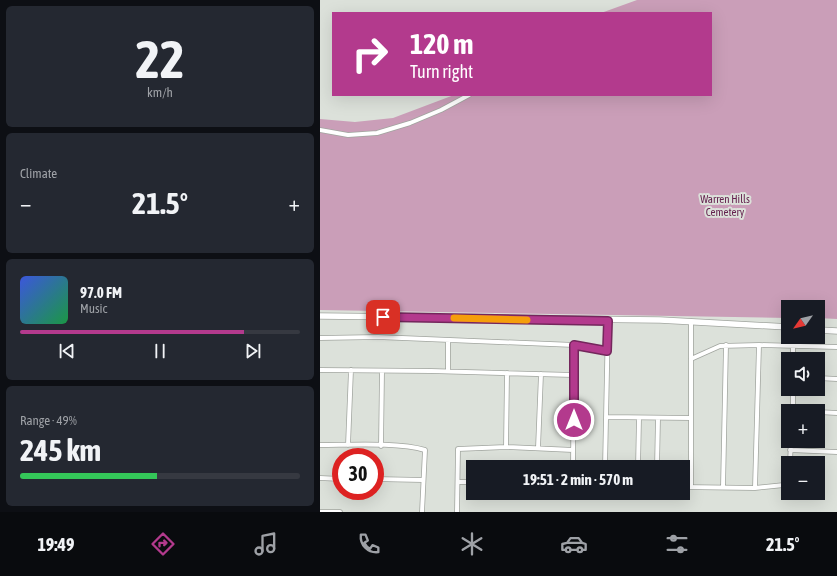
<!DOCTYPE html>
<meta charset="utf-8">
<style>
:root{--surface:#171b24;--page:#242831;--text:#f1f3f6;--muted:#9ea1a6;--line:#363941;--accent:#b33a8d}
body{margin:0;font-family:"Asap Condensed",sans-serif;background:var(--page);color:var(--text);height:100vh;display:flex;flex-direction:column;font-size:15px;white-space:nowrap}
*{box-sizing:border-box;margin:0}
p{font-size:13px;color:var(--muted)}
.icon{flex:none;width:22px;height:22px;fill:none;stroke:currentColor;stroke-width:2;stroke-linecap:round;stroke-linejoin:round}
.map{position:relative;flex:1;overflow:hidden}
.drawer{display:flex;flex-direction:column;gap:6px;padding:6px;background:#0d0f14;width:320px}
.drawer>*{flex:none}
.banner{position:absolute;left:12px;top:12px;width:380px;height:84px;border-radius:0px;box-shadow:0 4px 16px #0002;background:#b33a8d;color:#fff;overflow:hidden}
.needle{width:26px;rotate:236deg}
.fabs{position:absolute;left:461px;top:300px;display:grid;gap:8px}
.fabs a{display:grid;place-items:center;width:44px;height:44px;border-radius:0px;background:var(--surface);box-shadow:0 4px 16px #0002;font-size:20px}
.speed{position:absolute;left:12px;top:448px;display:flex;gap:8px;font-size:20px;font-weight:700;text-align:center}
.speed>*{display:grid;place-content:center;width:52px;height:52px;border-radius:50%;background:var(--surface);box-shadow:0 4px 16px #0002;line-height:1}
.speed .limit{border:6px solid #d22;background:#fff;color:#111}
.pin{position:absolute;display:grid;place-items:center;width:34px;height:34px;color:#fff;margin:-17px;border-radius:8px;box-shadow:0 2px 6px #0006}
.me{position:absolute;width:44px;margin:-22px;rotate:0deg;stroke-linejoin:round;filter:drop-shadow(0 0 3px #0008)}
.turn{display:flex;align-items:center;gap:14px;height:84px;padding:0 12px;font-size:18px}
.turn .icon{width:52px;height:52px;stroke-width:2.5}
.turn b{display:block;font-size:28px;line-height:34px}
.big{font-size:30px;font-weight:700;line-height:1.1}
.drawer .widget{flex:1;display:flex;flex-direction:column;justify-content:center;gap:6px;min-width:0;padding:0 14px;border-radius:6px;background:var(--page)}
.drawer .dial{align-items:center;gap:0}
.dial b{font-size:52px;line-height:1}
.song{display:flex;align-items:center;gap:12px}
.cover{width:48px;height:48px;border-radius:6px;background:linear-gradient(135deg,hsl(230 70% 55%),hsl(140 70% 35%))}
.played{height:4px;border-radius:2px;background:linear-gradient(90deg,var(--accent) 80%,var(--line) 80%)}
.keys{display:flex;justify-content:space-around;direction:ltr}
.heat{display:flex;justify-content:space-between;align-items:center;font-size:22px;direction:ltr}
.charge{height:6px;border-radius:3px;background:linear-gradient(90deg,#34c759 49%,var(--line) 0)}
.trip{position:absolute;left:146px;top:460px;width:224px;height:40px;border-radius:0px;background:var(--surface);box-shadow:0 4px 16px #0002;font-weight:700;line-height:40px;text-align:center}
.tabs{display:flex;height:64px;justify-content:space-around;align-items:center;background:#090b0e;color:var(--muted)}
.tabs .icon{width:28px;height:28px}
.tabs .active{color:var(--accent)}
.tabs b{font-size:18px;color:var(--text)}
main{display:flex;flex:1;min-height:0}
.map>svg:first-child{display:block}
</style>
<main>
<section class="drawer">
<div class="widget dial"><b>22</b><p>km/h</p></div>
<div class="widget"><p>Climate</p>
<div class="heat"><a>−</a><b class="big">21.5°</b><a>+</a></div>
</div>
<div class="widget">
<div class="song"><i class="cover"></i><div><b>97.0 FM</b><p>Music</p></div></div>
<div class="played"></div>
<div class="keys"><svg class="icon" aria-label="previous" viewBox="0 0 24 24"><path d="M18 5L8 12l10 7zM5 5v14"/></svg><svg class="icon" aria-label="pause" viewBox="0 0 24 24"><path d="M8 5v14M16 5v14"/></svg><svg class="icon" aria-label="next" viewBox="0 0 24 24"><path d="M6 5l10 7-10 7zM19 5v14"/></svg></div>
</div>
<div class="widget"><p>Range · 49%</p><b class="big">245 km</b><div class="charge"></div></div>
</section>
<div class="map">
<svg width="517" height="512" viewBox="0 0 517 512">
<rect width="100%" height="100%" fill="#dce1da"/>
<path fill="#ca9eb8" d="M 317,0 L 517,0 L 517,319 L 498,318 L 498,307 L 468,307 L 468,318 L 0,310 L 0,119 L 35,122 L 73,118 L 134,95 L 391,95 L 391,13 L 281,13 Z"/>
<g fill="none" stroke-linecap="round" stroke-linejoin="round">
<g stroke="#a1a59f" stroke-width="5.5">
<path id="street" d="M 0,130 L 28,135 L 57,133 L 90,123 L 121,110 L 149,95
M 371,322 L 371,487
M 0,338 L 58,337 L 254,345 L 287,351
M 128,340 L 128,371
M 439,345 L 517,347
M 473,346 L 473,359
M 371,359 L 400,346 L 439,345 L 435,488
M 0,370 L 111,371 L 253,375
M 498,378 L 517,379
M 473,411 L 473,389
M 473,411 L 480,411
M 498,412 L 517,413
M 286,417 L 371,418
M 0,445 C 28,445 79,442 105,450 L 102,512
M 28,445 L 31,370
M 61,446 L 62,371
M 186,447 L 187,373
M 218,448 L 221,374
M 470,450 L 517,452
M 470,463 L 471,441
M 253,467 L 254,345
M 285,467 L 288,321
M 318,467 L 319,418
M 337,467 L 338,418
M 0,478 L 21,479
M 55,479 L 103,480
M 138,482 L 153,482
M 363,487 L 435,488 L 464,485 L 468,482
M 403,487 L 406,345
M 0,512 L 20,512
M 137,512 L 138,449 L 186,447 L 253,450"/>
</g>
<g stroke="#a1a59f" stroke-width="7">
<path id="secondary" d="M 0,316 L 340,320 L 468,327
M 498,330 L 517,331"/>
</g>
<use href="#street" stroke="#fff" stroke-width="4"/>
<use href="#secondary" stroke="#fff" stroke-width="5.5"/>
</g>
<g fill="none" stroke-linecap="round" stroke-linejoin="round">
<g stroke="#74265c" stroke-width="10">
<path id="route" d="M 63,317 L 288,321 L 287,351 L 254,345 L 254,420"/>
</g>
<use href="#route" stroke="#b33a8d" stroke-width="7"/>
<path stroke="#f59e0b" stroke-width="7" d="M 134,318 L 207,320"/>
</g>
<g text-anchor="middle" stroke-width="4" stroke-linejoin="round" paint-order="stroke">
<g font-size="11" fill="#64214e" stroke="#dce1da">
<text x="405" y="203">Warren Hills<tspan x="405" dy="13">Cemetery</tspan></text>
</g>
</g>
</svg>
<div class="fabs">
<a><svg class="needle" viewBox="-14 -14 28 28"><path d="M0-13l5 13h-10z" fill="#e53935"/><path d="M0 13l5-13h-10z" fill="#9ea1a6"/></svg></a>
<a><svg class="icon" aria-label="sound" viewBox="0 0 24 24"><path d="M4 9h4l5-4v14l-5-4H4zM17 9q2 3 0 6"/></svg></a>
<a>+</a>
<a>−</a>
</div>
<div class="speed"><div class="limit">30</div></div>
<div class="pin" style="left:63px;top:317px;background:#d93025"><svg class="icon" aria-label="arrive" viewBox="0 0 24 24"><path d="M6 21V4h12l-3 4 3 4H6"/></svg></div>
<svg class="me" style="left:254px;top:420px" viewBox="-20 -20 40 40"><circle r="17" fill="#b33a8d" stroke="#fff" stroke-width="3"/><path d="M0-11L8 9 0 5-8 9z" fill="#fff"/></svg>
<div class="trip">19:51 · 2 min · 570 m</div>
<div class="banner">
<div class="turn"><svg class="icon" aria-label="right" viewBox="0 0 24 24"><path d="M7 20v-9h11M14 6l5 5-5 5"/></svg><div><b>120 m</b>Turn right</div></div>
</div>
</div>
</main>
<nav class="tabs">
<b>19:49</b>
<svg class="icon active" aria-label="directions" viewBox="0 0 24 24"><path d="M12 3l9 9-9 9-9-9zM9 14v-3h6M13 9l2 2-2 2"/></svg>
<svg class="icon" aria-label="music" viewBox="0 0 24 24"><path d="M9 18V5l10-2v13"/><circle cx="6" cy="18" r="3"/><circle cx="16" cy="16" r="3"/></svg>
<svg class="icon" aria-label="phone" viewBox="0 0 24 24"><path d="M5 4h4l2 5-3 2q2 4 5 5l2-3 5 2v4C11 20 4 13 5 4z"/></svg>
<svg class="icon" aria-label="climate" viewBox="0 0 24 24"><path d="M12 3v18M4 7l16 10M4 17L20 7"/></svg>
<svg class="icon" aria-label="car" viewBox="0 0 24 24"><path d="M5 17H2v-5l4-1 3-4h7l3 4 3 1v5h-3M9 17h6M6 11h13"/><circle cx="7" cy="17" r="2"/><circle cx="17" cy="17" r="2"/></svg>
<svg class="icon" aria-label="filters" viewBox="0 0 24 24"><path d="M4 7h16M4 17h16"/><circle cx="9" cy="7" r="2"/><circle cx="15" cy="17" r="2"/></svg>
<b>21.5°</b>
</nav>
